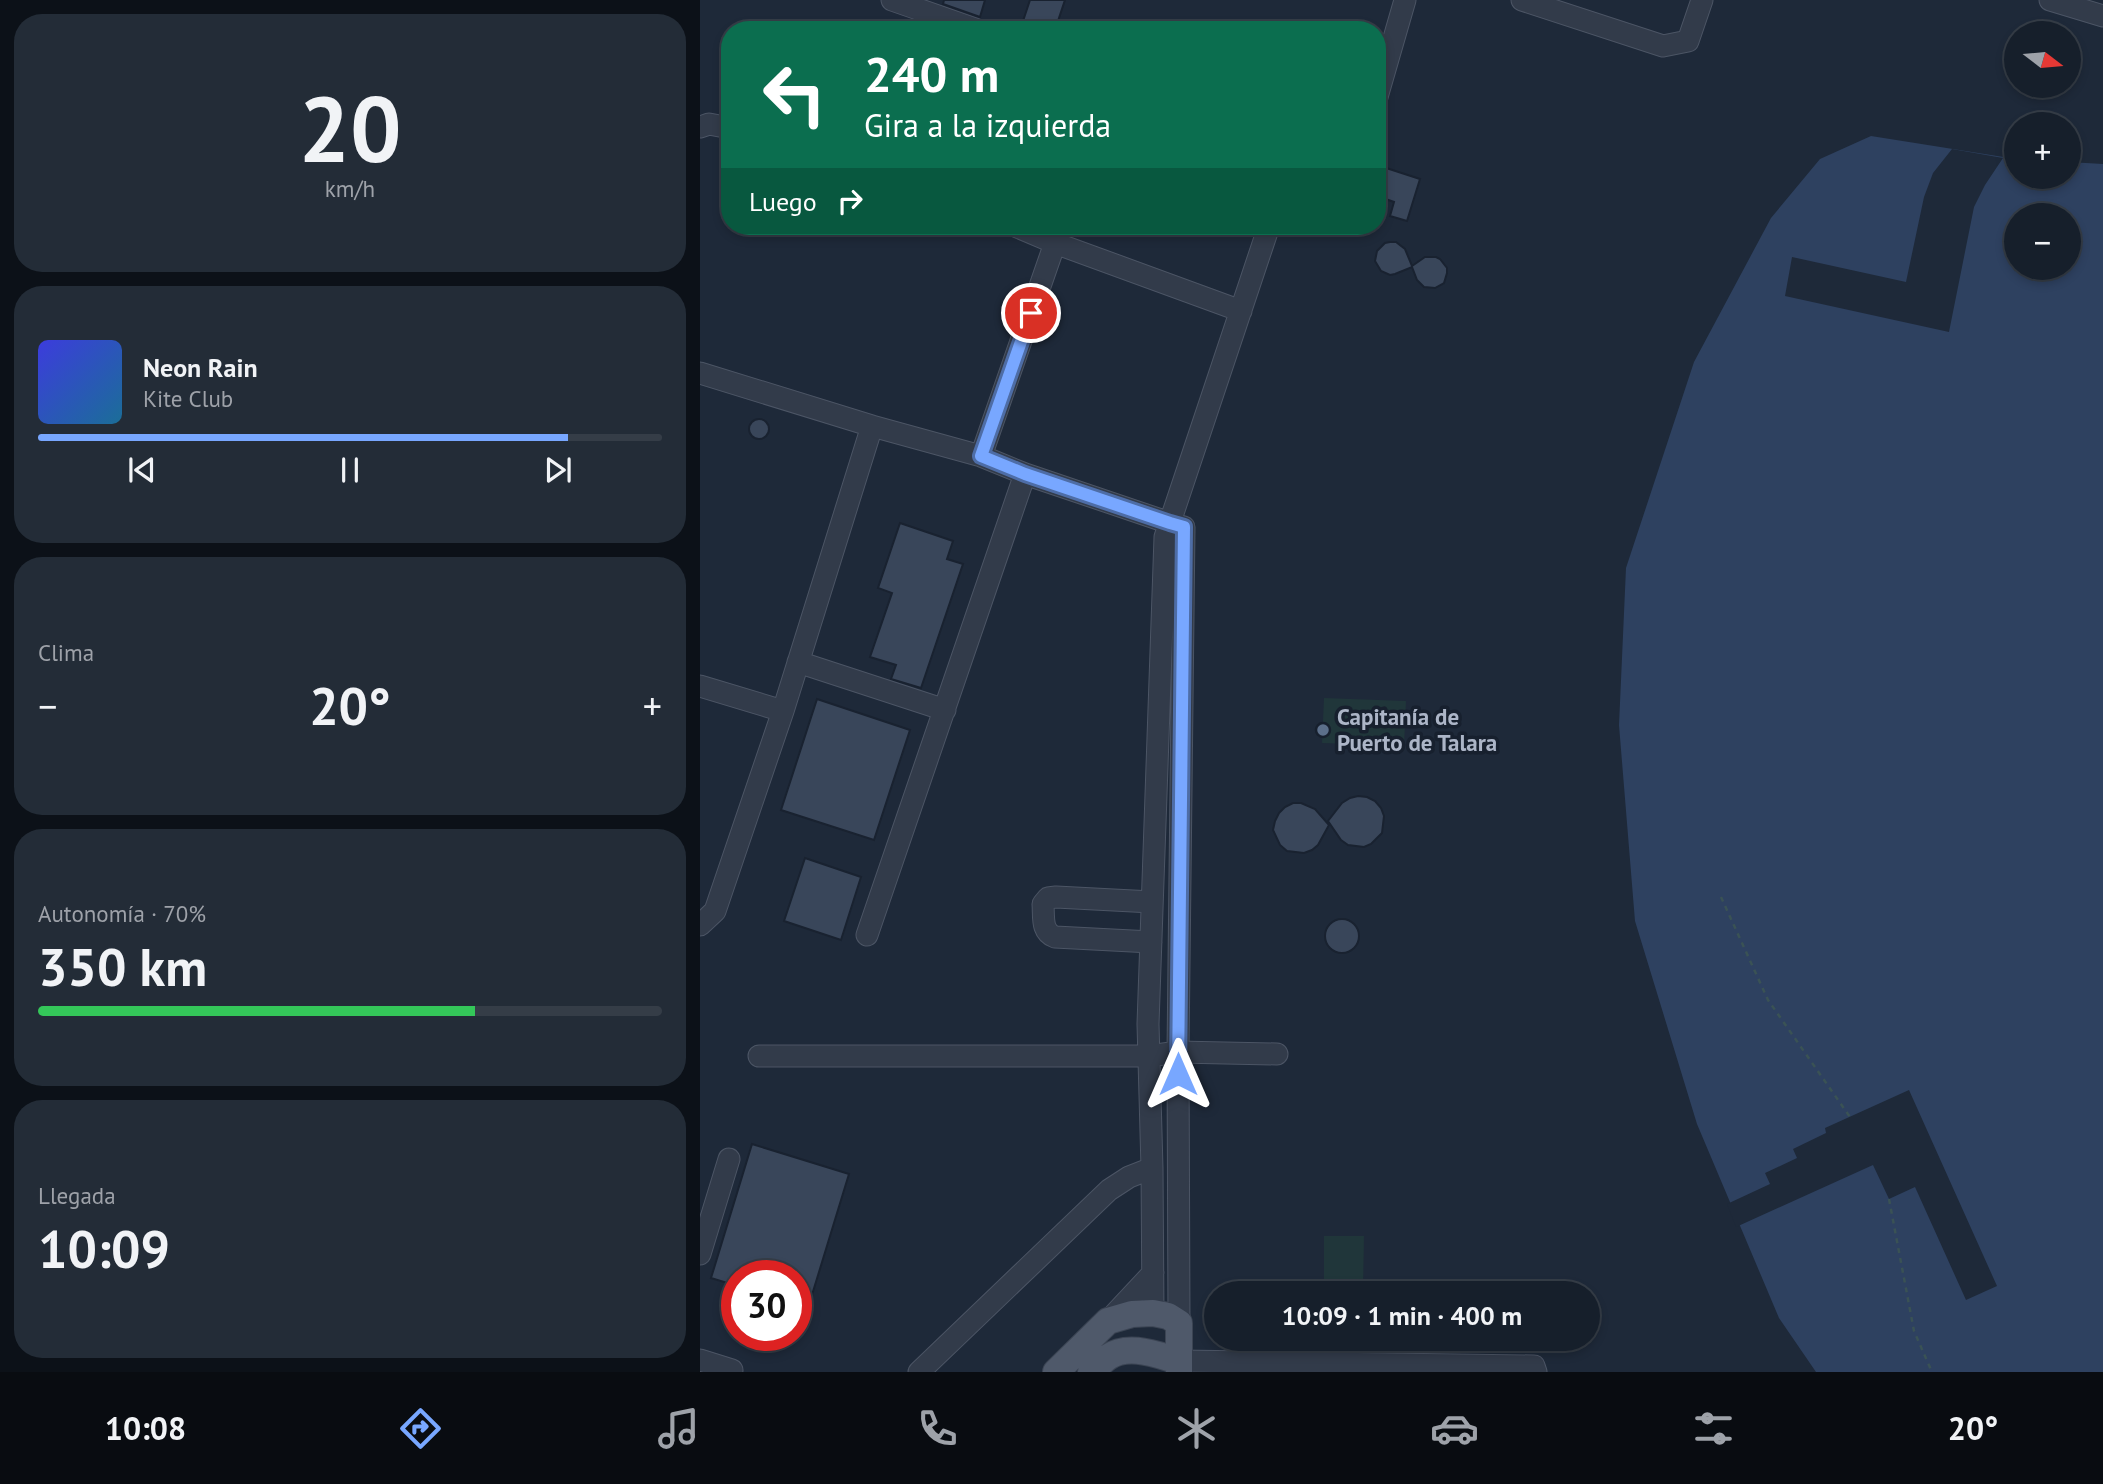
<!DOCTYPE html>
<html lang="es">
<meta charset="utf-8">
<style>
:root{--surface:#161f2b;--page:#232c37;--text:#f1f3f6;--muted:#9ea2a9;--line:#353d47;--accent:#78a7ff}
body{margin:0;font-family:"PT Sans",sans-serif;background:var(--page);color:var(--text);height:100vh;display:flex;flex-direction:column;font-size:26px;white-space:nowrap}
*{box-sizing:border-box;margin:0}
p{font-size:23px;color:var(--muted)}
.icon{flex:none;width:38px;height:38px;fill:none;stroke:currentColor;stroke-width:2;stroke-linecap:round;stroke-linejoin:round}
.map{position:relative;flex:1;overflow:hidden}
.side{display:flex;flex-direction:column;gap:14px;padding:14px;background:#0c1118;width:700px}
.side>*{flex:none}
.hud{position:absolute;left:21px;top:21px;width:665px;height:214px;border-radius:28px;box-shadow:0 4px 10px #0003,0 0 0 2px var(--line);background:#0b6e4f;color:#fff;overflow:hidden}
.needle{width:46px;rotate:106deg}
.tools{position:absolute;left:1304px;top:21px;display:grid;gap:14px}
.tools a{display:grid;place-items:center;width:77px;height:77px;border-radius:50%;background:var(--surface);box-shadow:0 4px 10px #0003,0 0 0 2px var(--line);font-size:35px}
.speed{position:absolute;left:21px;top:1260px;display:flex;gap:14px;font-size:35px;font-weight:700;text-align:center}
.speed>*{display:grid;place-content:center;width:91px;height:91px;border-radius:50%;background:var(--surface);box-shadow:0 4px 10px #0003,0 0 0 2px var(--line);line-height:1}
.speed .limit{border:10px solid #d22;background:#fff;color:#111}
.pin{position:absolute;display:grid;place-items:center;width:60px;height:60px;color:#fff;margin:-30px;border:4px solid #fff;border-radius:50%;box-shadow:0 2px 7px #0007}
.me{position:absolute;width:77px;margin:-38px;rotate:0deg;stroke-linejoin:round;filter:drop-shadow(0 0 5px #0008)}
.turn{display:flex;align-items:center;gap:24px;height:147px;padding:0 28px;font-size:32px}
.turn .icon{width:91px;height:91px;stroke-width:2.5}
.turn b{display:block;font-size:49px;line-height:60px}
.then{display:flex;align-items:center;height:66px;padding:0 28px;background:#0003;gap:14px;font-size:26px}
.big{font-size:52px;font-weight:700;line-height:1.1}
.side .card{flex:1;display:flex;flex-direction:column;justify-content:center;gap:10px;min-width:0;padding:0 24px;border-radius:28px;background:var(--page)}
.side .dial{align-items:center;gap:0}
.dial b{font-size:91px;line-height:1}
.song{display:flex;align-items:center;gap:21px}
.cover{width:84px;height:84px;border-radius:10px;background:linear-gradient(135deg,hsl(240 70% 55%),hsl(200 70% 35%))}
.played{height:7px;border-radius:4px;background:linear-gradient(90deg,var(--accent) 85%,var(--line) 85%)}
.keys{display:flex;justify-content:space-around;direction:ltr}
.heat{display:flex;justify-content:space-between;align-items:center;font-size:38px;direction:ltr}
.charge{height:10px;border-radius:5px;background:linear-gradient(90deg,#34c759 70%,var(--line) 0)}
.trip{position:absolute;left:504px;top:1281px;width:396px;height:70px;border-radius:35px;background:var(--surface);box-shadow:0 4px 10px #0003,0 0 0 2px var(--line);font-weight:700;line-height:70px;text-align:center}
.tabs{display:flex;height:112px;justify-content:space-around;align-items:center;background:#090c11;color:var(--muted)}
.tabs .icon{width:49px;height:49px}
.tabs .current{color:var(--accent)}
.tabs b{font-size:32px;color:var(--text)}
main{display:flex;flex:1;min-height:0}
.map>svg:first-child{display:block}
</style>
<main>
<section class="side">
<div class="card dial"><b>20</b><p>km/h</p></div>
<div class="card">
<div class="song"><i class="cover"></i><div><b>Neon Rain</b><p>Kite Club</p></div></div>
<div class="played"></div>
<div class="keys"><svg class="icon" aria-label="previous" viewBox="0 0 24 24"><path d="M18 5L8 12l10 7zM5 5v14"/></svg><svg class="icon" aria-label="pause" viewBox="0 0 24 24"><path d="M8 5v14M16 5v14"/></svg><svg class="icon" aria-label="next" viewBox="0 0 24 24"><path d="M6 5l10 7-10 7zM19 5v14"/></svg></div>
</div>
<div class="card"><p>Clima</p>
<div class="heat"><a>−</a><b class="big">20°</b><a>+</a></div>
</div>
<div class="card"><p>Autonomía · 70%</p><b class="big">350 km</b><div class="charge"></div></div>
<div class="card"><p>Llegada</p><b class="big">10:09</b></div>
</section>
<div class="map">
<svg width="1403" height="1372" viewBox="0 0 1403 1372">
<rect width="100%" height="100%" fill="#1e2939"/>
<path fill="#20363a" d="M 624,698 L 706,701 L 704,746 L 622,743 Z
M 624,1236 L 664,1236 L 663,1293 L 624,1293 Z"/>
<path fill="#2e4160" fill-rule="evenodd" d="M 1171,136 L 1316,159 L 1316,177 L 1368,177 L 1369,162 L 1403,164 L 1403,1372 L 1116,1372 L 1079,1318 L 997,1124 L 935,921 L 919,725 L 926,568 L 994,362 L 1071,218 L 1120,159 ZM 1316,215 L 1368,215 L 1368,268 L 1316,268 Z"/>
<path fill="#1e2939" d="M 1252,149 L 1303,158 L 1285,185 L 1274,207 L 1249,332 L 1085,296 L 1092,257 L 1206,282 L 1224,197 L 1233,173 Z
M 1209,1090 L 1297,1286 L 1266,1300 L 1215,1187 L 1189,1199 L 1173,1165 L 1036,1227 L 1027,1204 L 1070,1184 L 1065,1173 L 1097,1158 L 1093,1149 L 1126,1133 L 1125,1128 Z"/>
<path fill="#39465a" stroke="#192230" stroke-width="2" d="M 244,0 L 285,0 L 280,17 L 243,4 Z
M 330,0 L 365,0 L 355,30 L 330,30 L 321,27 Z
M 677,165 L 720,179 L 707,221 L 690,216 L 694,202 L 677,196 Z
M 690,242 L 696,242 L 705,249 L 712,266 L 725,257 L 736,257 L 740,259 L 747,268 L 747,273 L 744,283 L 735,288 L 724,287 L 717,280 L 712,267 L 695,274 L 690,275 L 681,271 L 675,261 L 677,251 L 685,243 Z
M49 429a10 10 0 1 1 20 0a10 10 0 1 1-20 0Z
M 200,523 L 253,541 L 247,559 L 263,564 L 221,688 L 191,679 L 196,665 L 170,657 L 192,593 L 178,588 Z
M 117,699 L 210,730 L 174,840 L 81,810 Z
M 658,796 L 667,797 L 675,801 L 681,808 L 684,816 L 682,833 L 671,844 L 664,847 L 648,845 L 641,840 L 628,821 L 642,803 L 650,798 Z
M 593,803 L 601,803 L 615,809 L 629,825 L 618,845 L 612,850 L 604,853 L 587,851 L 580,845 L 573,830 L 575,821 L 579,813 L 585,807 Z
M 105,858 L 161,877 L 141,940 L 84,921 Z
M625 936a17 17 0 1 1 34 0a17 17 0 1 1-34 0Z
M 52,1144 L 149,1174 L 108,1308 L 96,1304 L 96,1276 L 37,1276 L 37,1286 L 11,1278 Z"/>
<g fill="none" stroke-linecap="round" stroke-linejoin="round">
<g stroke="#4c5565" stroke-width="23">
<path id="minor" d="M 192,0 L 278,30
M 822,0 L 963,46 L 988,41 L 1002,0
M 1350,0 L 1403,16
M 677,97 L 705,0
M 0,127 L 9,124 L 30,128
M 315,226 L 355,243
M 0,373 L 172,426 L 281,456 L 325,474 L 470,523 L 484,527 L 478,1052 L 479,1323
M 281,456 L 355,243 L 541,311
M 98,662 L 245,710
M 0,686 L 83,711
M 0,925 L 15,911 L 83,711 L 172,426
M 167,935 L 325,474
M 451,942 L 355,937 C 341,932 344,917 343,904 L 348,898 L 356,897 L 452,902
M 59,1056 L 449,1056 L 478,1052 L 577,1054
M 0,1254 L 29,1159
M 453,1313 L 452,1168 L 448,1024 L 465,537 L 569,226
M 409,1320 L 453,1273
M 0,1360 L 32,1370
M 479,1361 L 834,1366 L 836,1372
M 219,1372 L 409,1190 L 429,1177 L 452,1168"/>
</g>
<g stroke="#3b4453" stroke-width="28">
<path id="major" d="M 356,1372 L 408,1321 L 432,1314 L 453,1313 L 468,1316 L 479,1323 L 479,1372
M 391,1372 C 397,1367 402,1361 408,1357 C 429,1343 457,1355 479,1361"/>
</g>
<path stroke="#3a5255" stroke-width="2.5" stroke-dasharray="5 5" stroke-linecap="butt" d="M 1021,897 L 1068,1000 L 1150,1117
M 1189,1199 L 1214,1331 L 1232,1372"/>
<use href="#minor" stroke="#323b4a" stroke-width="21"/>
<use href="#major" stroke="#4f596a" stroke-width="26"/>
</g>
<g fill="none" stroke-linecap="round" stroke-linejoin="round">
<g stroke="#4e6da6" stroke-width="18">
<path id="route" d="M 331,313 L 281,456 L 325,474 L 470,523 L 484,527 L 478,1074"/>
</g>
<use href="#route" stroke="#78a7ff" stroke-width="12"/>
</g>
<circle fill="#5c6f8a" stroke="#17202e" stroke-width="2.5" cx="623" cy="730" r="7"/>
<g text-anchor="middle" stroke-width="7" stroke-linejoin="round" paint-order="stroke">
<g font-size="23" font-weight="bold" fill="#acb5c7" stroke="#17202e" text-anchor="start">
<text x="637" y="725">Capitanía de<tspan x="637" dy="26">Puerto de Talara</tspan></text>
</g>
</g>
</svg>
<div class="tools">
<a><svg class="needle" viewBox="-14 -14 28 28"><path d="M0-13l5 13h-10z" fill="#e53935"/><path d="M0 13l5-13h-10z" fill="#9ea2a9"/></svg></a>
<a>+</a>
<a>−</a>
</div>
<div class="speed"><div class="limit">30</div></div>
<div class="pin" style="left:331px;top:313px;background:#d93025"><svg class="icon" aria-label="arrive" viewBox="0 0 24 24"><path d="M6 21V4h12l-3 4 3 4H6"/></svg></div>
<svg class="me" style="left:478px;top:1074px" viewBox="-20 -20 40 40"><path d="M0-17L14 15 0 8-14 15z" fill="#78a7ff" stroke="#fff" stroke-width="4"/></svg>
<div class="trip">10:09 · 1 min · 400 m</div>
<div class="hud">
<div class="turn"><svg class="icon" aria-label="left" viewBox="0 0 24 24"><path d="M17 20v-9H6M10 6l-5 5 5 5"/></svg><div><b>240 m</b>Gira a la izquierda</div></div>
<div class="then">Luego<svg class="icon" aria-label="right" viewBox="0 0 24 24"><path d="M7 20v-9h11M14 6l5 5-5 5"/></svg></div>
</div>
</div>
</main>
<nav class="tabs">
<b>10:08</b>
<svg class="icon current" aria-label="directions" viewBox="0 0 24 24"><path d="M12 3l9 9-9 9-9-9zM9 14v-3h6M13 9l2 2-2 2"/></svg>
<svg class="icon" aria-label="music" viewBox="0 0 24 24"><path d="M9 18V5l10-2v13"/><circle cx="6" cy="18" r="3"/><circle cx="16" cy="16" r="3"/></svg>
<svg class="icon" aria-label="phone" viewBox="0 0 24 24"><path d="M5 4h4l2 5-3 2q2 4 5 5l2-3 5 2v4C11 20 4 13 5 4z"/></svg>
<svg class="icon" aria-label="climate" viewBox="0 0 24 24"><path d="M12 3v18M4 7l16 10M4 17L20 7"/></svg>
<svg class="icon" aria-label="car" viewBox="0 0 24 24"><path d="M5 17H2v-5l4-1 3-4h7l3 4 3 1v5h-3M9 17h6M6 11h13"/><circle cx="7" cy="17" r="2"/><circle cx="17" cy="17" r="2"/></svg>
<svg class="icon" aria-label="filters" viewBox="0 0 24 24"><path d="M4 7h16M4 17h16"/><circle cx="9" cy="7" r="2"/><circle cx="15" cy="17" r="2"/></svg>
<b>20°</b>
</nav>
